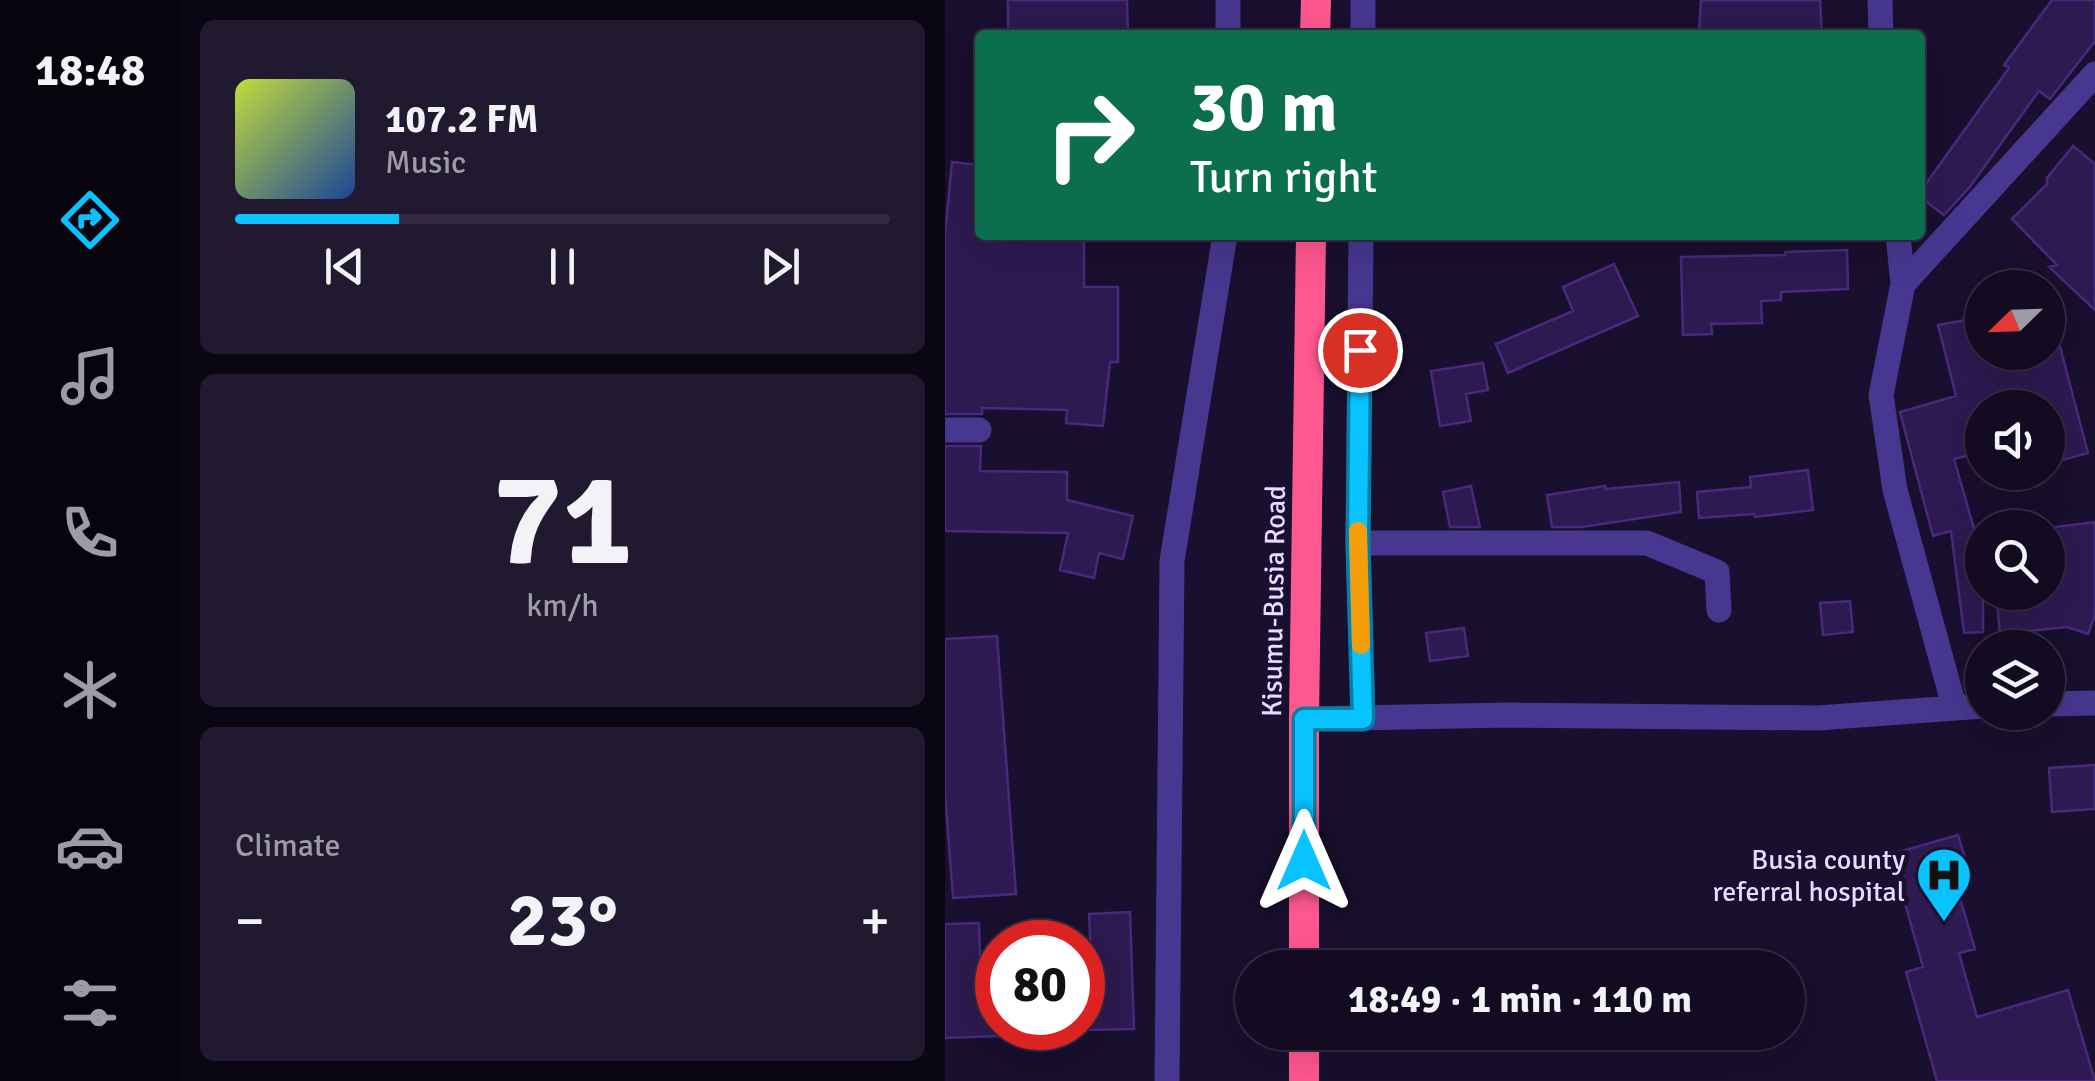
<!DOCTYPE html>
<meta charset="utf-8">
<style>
:root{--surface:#130b22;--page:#20192f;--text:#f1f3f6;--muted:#9d9ba5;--line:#322b40;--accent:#08c3ff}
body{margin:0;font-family:Signika,sans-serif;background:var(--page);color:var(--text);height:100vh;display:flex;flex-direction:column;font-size:38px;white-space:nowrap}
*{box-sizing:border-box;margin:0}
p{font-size:32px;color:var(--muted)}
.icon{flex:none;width:55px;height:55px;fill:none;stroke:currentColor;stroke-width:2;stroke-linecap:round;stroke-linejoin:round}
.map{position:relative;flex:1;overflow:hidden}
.side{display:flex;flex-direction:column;gap:20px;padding:20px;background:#0a0613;width:765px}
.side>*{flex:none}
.banner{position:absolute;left:30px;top:30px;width:950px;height:210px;border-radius:10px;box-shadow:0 10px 40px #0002,0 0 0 2px var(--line);background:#0b6e4f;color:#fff;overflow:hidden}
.needle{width:65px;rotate:247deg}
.fabs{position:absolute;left:1020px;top:270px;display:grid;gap:20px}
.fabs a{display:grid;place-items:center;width:100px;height:100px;border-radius:50%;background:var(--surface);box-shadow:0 10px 40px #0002,0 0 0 2px var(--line);font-size:50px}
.speed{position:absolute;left:30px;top:920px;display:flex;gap:20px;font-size:50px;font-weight:700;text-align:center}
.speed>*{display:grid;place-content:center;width:130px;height:130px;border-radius:50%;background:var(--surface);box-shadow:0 10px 40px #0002,0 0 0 2px var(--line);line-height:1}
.speed .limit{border:15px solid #d22;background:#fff;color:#111}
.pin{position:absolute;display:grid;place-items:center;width:85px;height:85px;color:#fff;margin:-42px;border:5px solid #fff;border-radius:50%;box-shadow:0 2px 10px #0007}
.me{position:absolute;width:110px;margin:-55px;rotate:0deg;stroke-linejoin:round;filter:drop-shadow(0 0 8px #0008)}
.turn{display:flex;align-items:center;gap:35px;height:210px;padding:0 50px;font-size:45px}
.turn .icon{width:130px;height:130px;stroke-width:2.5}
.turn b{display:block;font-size:70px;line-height:85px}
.big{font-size:75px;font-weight:700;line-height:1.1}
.side .tile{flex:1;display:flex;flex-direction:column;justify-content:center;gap:15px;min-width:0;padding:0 35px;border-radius:15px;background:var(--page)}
.side .dial{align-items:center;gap:0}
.dial b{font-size:130px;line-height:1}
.song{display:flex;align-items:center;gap:30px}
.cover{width:120px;height:120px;border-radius:15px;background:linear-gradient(135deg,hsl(70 70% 55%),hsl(220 70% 35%))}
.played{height:10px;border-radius:5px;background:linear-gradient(90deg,var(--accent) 25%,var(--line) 25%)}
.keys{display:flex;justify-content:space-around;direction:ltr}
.heat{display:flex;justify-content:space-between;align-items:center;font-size:55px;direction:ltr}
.trip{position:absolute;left:290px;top:950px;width:570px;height:100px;border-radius:50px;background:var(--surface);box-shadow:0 10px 40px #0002,0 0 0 2px var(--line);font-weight:700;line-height:100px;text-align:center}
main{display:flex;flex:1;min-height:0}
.tabs{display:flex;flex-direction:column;width:180px;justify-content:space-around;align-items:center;background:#08040e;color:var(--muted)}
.tabs .icon{width:70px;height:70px}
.tabs .on{color:var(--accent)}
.tabs b{font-size:45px;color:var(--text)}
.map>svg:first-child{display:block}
</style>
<main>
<nav class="tabs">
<b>18:48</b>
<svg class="icon on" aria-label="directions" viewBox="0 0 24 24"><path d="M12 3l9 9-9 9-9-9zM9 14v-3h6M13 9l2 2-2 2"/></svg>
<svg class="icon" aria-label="music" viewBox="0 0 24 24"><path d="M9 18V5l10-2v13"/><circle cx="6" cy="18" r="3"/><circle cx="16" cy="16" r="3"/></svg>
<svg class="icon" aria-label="phone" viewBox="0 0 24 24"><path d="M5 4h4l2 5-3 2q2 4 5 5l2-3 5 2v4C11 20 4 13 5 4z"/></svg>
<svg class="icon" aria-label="climate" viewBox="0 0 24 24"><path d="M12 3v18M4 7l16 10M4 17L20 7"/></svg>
<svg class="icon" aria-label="car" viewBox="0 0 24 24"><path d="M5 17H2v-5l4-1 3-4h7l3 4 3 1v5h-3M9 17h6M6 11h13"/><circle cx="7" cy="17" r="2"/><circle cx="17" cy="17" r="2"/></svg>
<svg class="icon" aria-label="filters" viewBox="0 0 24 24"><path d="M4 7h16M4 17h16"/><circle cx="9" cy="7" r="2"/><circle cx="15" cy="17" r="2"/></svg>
</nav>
<section class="side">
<div class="tile">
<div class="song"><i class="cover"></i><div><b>107.2 FM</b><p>Music</p></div></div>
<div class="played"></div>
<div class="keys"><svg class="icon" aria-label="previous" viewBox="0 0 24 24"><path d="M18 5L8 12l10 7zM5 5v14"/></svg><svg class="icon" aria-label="pause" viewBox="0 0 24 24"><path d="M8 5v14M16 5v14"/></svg><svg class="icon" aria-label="next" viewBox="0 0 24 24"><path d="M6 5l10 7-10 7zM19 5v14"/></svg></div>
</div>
<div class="tile dial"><b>71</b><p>km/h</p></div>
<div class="tile"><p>Climate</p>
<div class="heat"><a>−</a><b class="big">23°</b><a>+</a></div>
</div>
</section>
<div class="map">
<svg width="1150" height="1081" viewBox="0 0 1150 1081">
<rect width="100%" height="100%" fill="#190f2e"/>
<path fill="#2d1a50" stroke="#472a7e" stroke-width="2.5" d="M 63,0 L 182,0 L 183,35 L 63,35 Z
M 756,0 L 875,0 L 877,35 L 754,35 Z
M 1107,0 L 1150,0 L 1150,41 L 1105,99 L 1094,91 L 1024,188 L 999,215 L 975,197 L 975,192 L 1064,68 L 1059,65 Z
M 1128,146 L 1150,164 L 1150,310 L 1104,267 L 1112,265 L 1067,219 L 1102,184 L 1102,178 Z
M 7,162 L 35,165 L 35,235 L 139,235 L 139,287 L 173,287 L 173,362 L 165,362 L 158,426 L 121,423 L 122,410 L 37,408 L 37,414 L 0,414 L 0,234 Z
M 902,250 L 903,289 L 836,292 L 836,300 L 816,301 L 817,323 L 766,324 L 767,334 L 738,335 L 736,257 L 840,255 L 840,252 Z
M 669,264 L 693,316 L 563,373 L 551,344 L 628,311 L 618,287 Z
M 1038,317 L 1038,352 L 1102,352 L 1102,336 L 1112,335 L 1143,453 L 1110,462 L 1102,434 L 1102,408 L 1038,408 L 1038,452 L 1009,459 L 1038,560 L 1038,632 L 1019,633 L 1006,531 L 988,536 L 955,412 L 1011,396 L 993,325 Z
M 538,363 L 543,390 L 521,394 L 526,421 L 495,426 L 486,371 Z
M 0,446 L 36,446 L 35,471 L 122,472 L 122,500 L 188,516 L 178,559 L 154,553 L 149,578 L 115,570 L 123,533 L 0,531 Z
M 863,470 L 868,510 L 810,517 L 809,514 L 754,518 L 752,492 L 806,487 L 805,477 Z
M 734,482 L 736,512 L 637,527 L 607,527 L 602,495 L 660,486 L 661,489 Z
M 526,486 L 535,527 L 505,527 L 498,492 Z
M 1150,522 L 1150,615 L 1143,634 L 1122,627 L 1055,634 L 1051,592 L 1102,592 L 1102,528 Z
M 905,601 L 908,632 L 878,635 L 875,603 Z
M 519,628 L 523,656 L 485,661 L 481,633 Z
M 52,636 L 71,894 L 8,898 L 0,793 L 0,639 Z
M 1150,765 L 1150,809 L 1107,812 L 1104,768 Z
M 1013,835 L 1025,874 L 1009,878 L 1030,949 L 1014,953 L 1032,1017 L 1123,990 L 1150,1081 L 992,1081 L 961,972 L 978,967 L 946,854 Z
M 185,912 L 189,1029 L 138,1030 L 138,979 L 147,979 L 144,914 Z
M 34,923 L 36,983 L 52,983 L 52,1036 L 0,1038 L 0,924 Z"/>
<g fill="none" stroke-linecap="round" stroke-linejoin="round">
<path stroke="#473790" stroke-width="25" d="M 283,0 L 283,35
M 935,0 L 936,35
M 418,35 L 418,0
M 416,235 L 413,543 L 418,719
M 953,235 L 958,284 L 936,395 L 950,490 L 1009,706
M 958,284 L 1150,74
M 0,430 L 34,430
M 413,543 L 702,543 L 772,572 L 774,610
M 1102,704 L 1150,703
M 359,719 L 563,715 L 873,718 L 1038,706
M 222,1081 L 227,561 L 280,235"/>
<path stroke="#ff5790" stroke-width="30" d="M 370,35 L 371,0
M 359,968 L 359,719 L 366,235
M 359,1081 L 359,1032"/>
</g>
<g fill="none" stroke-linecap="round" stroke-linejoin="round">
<g stroke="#057fa6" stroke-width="25">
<path id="route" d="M 359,861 L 359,719 L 418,719 L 413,543 L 415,350"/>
</g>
<use href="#route" stroke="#08c3ff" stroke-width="18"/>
<path stroke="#f59e0b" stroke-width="18" d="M 413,531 L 416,645"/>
</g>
<defs>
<g id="hospital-pin" transform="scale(2.875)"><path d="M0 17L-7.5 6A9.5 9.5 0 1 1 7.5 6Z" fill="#08c3ff" stroke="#190f2e"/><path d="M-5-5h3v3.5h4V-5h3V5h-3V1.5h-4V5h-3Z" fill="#111"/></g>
</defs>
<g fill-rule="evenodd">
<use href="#hospital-pin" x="999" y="875"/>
</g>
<g text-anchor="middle" stroke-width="10" stroke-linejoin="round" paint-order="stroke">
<g font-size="28" fill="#e5dcff" stroke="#190f2e">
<text transform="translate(328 601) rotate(-89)" y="10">Kisumu-Busia Road</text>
</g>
<g font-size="28" fill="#e5dcff" stroke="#190f2e" text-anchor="end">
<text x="960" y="869">Busia county<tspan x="960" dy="32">referral hospital</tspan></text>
</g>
</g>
</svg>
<div class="fabs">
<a><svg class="needle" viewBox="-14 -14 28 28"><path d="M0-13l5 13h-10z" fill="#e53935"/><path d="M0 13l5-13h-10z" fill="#9d9ba5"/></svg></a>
<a><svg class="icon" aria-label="sound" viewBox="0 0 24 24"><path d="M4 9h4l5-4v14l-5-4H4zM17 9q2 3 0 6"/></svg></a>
<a><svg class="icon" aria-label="search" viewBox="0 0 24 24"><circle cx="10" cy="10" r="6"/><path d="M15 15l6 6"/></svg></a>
<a><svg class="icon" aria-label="layers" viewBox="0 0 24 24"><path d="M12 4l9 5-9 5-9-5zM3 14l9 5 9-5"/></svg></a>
</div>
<div class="speed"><div class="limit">80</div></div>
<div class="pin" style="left:415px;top:350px;background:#d93025"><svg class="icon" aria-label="arrive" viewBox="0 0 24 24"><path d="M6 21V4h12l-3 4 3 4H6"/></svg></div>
<svg class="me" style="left:359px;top:861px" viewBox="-20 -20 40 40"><path d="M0-17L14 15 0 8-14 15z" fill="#08c3ff" stroke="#fff" stroke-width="4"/></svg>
<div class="trip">18:49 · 1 min · 110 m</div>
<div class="banner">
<div class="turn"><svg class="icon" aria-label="right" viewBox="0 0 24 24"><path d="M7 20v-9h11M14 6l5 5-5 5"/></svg><div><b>30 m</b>Turn right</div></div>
</div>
</div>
</main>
